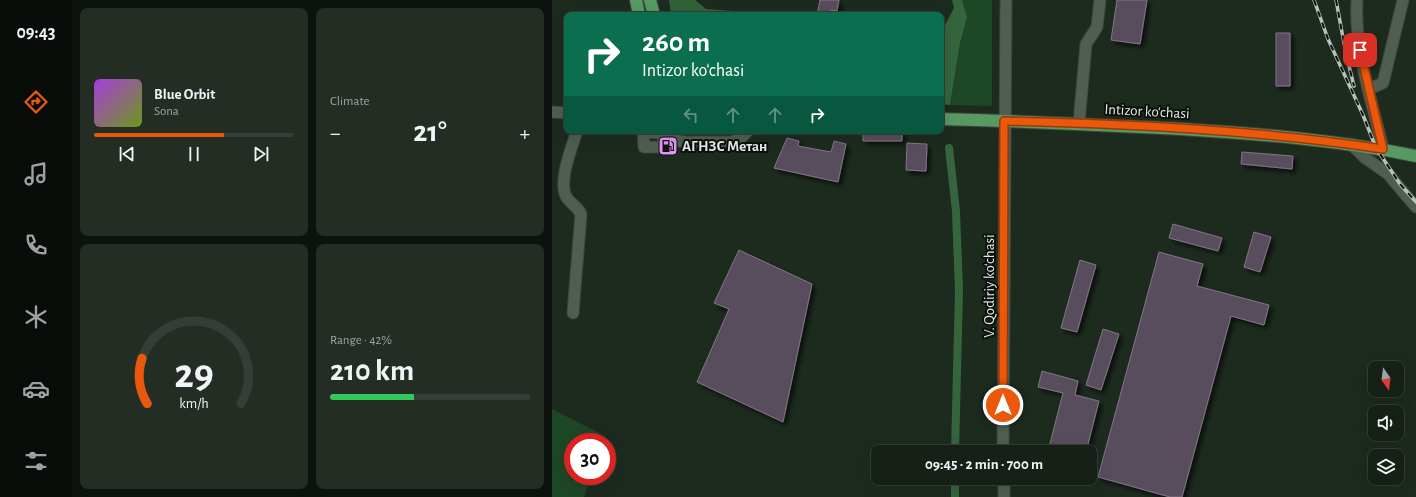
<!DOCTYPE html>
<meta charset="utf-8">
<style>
:root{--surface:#162017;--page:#232d24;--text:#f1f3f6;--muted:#9ea3a1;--line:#353e36;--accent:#ea580c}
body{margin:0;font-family:"Alegreya Sans",sans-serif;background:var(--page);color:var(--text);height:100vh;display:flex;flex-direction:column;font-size:15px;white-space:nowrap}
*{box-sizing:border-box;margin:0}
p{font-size:13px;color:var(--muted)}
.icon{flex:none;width:22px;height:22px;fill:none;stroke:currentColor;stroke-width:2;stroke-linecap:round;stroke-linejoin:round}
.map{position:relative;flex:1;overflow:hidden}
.sheet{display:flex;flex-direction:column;gap:8px;padding:8px;background:#0c120d;width:480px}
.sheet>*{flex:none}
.banner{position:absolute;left:12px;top:12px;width:380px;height:122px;border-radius:8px;box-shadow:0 4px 16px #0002,0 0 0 1px var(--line);background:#0b6e4f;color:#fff;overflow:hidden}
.needle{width:26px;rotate:166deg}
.fabs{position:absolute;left:816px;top:361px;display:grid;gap:8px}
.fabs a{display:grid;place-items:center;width:36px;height:36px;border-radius:8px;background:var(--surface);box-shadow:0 4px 16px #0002,0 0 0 1px var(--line);font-size:20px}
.speed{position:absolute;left:12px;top:433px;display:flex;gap:8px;font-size:20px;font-weight:700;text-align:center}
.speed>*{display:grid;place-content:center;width:52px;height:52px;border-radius:50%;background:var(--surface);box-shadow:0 4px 16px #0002,0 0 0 1px var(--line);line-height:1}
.speed .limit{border:6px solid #d22;background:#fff;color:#111}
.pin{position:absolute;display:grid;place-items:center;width:34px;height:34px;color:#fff;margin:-17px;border-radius:8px;box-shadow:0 2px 6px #0006}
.me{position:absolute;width:44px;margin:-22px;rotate:0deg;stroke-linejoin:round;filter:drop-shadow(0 0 3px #0008)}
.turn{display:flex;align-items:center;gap:14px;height:84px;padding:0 12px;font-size:18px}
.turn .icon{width:52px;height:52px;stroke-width:2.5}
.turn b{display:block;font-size:28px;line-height:34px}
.lanes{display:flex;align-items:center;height:38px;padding:0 12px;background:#0003;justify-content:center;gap:20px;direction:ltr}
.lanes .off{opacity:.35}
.big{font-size:30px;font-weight:700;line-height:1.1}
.sheet .tile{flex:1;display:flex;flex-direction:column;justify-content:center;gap:6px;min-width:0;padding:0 14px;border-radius:8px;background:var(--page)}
.sheet .dial{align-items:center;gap:0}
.dial svg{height:104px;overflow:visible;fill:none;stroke:var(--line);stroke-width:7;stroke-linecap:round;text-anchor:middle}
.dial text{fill:var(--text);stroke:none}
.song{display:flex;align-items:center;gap:12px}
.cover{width:48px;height:48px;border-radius:6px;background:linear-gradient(135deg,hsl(280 70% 55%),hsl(80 70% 35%))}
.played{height:4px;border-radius:2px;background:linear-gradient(90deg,var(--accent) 65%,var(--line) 65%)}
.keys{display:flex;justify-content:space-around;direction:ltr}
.heat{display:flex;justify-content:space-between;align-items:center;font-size:22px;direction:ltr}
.charge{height:6px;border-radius:3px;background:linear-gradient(90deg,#34c759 42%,var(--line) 0)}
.sheet .tiles{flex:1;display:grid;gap:8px;grid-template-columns:repeat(2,1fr)}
.trip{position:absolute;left:319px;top:445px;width:226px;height:40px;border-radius:8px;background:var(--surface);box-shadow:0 4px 16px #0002,0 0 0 1px var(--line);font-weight:700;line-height:40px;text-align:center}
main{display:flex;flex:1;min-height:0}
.menu{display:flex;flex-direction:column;width:72px;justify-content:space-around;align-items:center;background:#090d09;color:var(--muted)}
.menu .icon{width:28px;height:28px}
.menu .current{color:var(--accent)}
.menu b{font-size:18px;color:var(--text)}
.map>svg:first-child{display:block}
</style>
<main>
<nav class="menu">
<b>09:43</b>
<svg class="icon current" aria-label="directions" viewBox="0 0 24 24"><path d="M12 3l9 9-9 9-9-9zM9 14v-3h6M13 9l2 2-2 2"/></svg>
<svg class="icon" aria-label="music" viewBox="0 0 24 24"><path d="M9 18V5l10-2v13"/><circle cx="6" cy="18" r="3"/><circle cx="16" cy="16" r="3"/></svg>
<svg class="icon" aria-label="phone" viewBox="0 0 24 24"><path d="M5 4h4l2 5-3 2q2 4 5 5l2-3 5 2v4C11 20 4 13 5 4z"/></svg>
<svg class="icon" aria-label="climate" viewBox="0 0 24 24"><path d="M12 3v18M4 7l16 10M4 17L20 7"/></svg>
<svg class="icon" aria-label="car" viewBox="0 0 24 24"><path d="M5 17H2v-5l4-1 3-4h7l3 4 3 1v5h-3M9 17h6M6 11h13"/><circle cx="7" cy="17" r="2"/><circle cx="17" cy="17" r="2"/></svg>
<svg class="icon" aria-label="filters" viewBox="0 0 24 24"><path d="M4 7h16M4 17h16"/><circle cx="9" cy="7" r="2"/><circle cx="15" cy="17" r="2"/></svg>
</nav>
<section class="sheet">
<div class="tiles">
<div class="tile">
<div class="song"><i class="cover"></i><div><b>Blue Orbit</b><p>Sona</p></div></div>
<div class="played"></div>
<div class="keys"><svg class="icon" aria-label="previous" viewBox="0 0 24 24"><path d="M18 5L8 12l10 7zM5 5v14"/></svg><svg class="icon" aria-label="pause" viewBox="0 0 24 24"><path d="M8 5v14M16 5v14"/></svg><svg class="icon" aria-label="next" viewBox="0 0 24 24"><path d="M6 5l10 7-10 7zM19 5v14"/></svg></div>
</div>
<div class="tile"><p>Climate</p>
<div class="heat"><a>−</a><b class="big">21°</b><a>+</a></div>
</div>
<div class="tile dial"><svg viewBox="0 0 100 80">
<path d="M14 69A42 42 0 1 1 86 69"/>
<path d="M14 69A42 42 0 0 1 10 34" stroke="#ea580c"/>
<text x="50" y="56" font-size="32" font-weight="700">29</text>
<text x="50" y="72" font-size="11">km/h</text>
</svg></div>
<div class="tile"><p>Range · 42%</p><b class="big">210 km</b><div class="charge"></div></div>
</div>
</section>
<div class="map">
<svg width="864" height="497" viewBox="0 0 864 497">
<defs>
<filter id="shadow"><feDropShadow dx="3.5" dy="3.5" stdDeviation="2" flood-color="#0009"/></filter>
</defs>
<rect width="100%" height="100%" fill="#1d2b1f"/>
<path fill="#1e4726" d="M 410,0 L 440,0 L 440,106 L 398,105 L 408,43 L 415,17 Z
M 0,409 L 53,436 L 51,442 L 21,442 L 21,476 L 39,476 L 32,497 L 0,497 Z"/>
<path fill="#316139" d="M 117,0 L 143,0 L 154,9 L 182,11 L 182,15 L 119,15 Z"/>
<path fill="#35653d" d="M 400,0 L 410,0 L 415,17 L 408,43 L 398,105 L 389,104 L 389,99 L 393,65 L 391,40 L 393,25 L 402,8 Z"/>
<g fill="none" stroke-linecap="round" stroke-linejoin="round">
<path stroke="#35653d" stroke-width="8" d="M 397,148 L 404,211 L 407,290 L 403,452
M 403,478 L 403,497"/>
</g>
<path fill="#594e5d" stroke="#827585" filter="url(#shadow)" d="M 268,0 L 287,0 L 285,11 L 279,10 L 278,15 L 265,15 Z
M 565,0 L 595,0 L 588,44 L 559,40 Z
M 724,33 L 738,33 L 738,86 L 724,86 Z
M 350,131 L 350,141 L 311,141 L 311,132 Z
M 235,138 L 247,141 L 246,146 L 279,152 L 282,141 L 294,144 L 286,182 L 222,168 Z
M 355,143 L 375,144 L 374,171 L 354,170 Z
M 690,152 L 741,156 L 740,169 L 689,164 Z
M 621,224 L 670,238 L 666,251 L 617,238 Z
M 702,232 L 719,237 L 708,272 L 692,267 Z
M 187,250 L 260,284 L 231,422 L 145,382 L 177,309 L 162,303 Z
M 607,252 L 651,264 L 645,286 L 717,305 L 712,325 L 679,316 L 630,497 L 618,497 L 546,477 Z
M 528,260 L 544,265 L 525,332 L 509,328 Z
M 551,329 L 567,334 L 549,390 L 534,385 Z
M 490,371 L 526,381 L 523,395 L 547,401 L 534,452 L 496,451 L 511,393 L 486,387 Z"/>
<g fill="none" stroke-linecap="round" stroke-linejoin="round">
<g stroke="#3c473e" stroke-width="13">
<path id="minor" d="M 805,0 C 802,50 820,101 831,149
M 817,89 L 831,83 L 851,0
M 0,112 L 15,113
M 527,123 L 534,44 L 545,27 L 548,0
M 91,131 L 92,147 L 111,147 L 112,131
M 91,132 L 111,133 L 121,140 L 133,142 L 180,142 L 189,138 L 196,131
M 799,144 L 812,157 L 836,174 L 864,207
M 21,313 L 29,214 C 26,207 19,204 15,198 C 5,183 20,147 25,131
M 451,452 L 454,0
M 452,478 L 452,497"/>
</g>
<g stroke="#3c473e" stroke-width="14">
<path id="major" d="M 84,0 L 87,15
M 98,0 L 102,15
M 389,119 C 469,121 549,125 629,129 C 708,134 786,140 864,156"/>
</g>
<use href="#minor" stroke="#505e51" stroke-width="11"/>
<use href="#major" stroke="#579963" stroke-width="12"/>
<g stroke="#b8c2ba" stroke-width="3.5">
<path id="rail" d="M 762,0 L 776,39 L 811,115 L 824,148 L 848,184 L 864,202
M 784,0 L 794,54 L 802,86"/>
</g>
<use href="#rail" stroke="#0b110c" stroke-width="2" stroke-dasharray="6" stroke-linecap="butt"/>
</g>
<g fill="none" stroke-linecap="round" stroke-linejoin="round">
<g stroke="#983908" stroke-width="10">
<path id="route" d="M 451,405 L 452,121 C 578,124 706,130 831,149 L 808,50"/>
</g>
<use href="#route" stroke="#ea580c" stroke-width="7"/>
</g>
<defs>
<g id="fuel-square" transform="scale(1)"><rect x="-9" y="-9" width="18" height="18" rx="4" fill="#df98f1" stroke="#0b110c"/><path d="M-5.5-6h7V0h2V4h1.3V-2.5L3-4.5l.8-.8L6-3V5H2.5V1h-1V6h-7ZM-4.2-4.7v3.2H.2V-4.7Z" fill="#111"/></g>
</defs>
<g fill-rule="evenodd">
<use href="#fuel-square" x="116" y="146"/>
</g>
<g text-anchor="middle" stroke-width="4" stroke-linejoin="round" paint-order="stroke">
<g font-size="15" fill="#e4ede5" stroke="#0b110c">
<text transform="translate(595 111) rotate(3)" y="5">Intizor ko‘chasi</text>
<text transform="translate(437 286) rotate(-90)" y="5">V. Qodiriy ko‘chasi</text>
</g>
<g font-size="15" font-weight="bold" fill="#e4ede5" stroke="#0b110c" text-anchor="start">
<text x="130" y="151">АГНЗС Метан</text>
</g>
</g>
</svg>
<div class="fabs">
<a><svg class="needle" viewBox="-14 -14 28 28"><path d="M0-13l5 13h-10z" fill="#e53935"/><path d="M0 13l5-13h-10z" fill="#9ea3a1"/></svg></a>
<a><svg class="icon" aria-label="sound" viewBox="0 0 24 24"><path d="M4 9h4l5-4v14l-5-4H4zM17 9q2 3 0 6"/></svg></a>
<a><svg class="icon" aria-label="layers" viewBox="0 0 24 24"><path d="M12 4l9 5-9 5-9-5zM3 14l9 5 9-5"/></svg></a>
</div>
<div class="speed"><div class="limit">30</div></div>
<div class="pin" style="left:808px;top:50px;background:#d93025"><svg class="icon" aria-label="arrive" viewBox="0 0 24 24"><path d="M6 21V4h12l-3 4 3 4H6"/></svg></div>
<svg class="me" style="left:451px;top:405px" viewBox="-20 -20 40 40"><circle r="17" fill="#ea580c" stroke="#fff" stroke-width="3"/><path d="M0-11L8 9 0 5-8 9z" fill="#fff"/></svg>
<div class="trip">09:45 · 2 min · 700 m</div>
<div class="banner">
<div class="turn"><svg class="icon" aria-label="right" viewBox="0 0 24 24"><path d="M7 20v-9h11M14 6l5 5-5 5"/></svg><div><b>260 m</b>Intizor ko‘chasi</div></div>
<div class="lanes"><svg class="icon off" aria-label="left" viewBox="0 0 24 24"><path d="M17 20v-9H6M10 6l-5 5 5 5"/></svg><svg class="icon off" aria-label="ahead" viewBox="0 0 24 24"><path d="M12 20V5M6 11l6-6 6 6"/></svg><svg class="icon off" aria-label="ahead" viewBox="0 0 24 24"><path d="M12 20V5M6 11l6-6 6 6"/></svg><svg class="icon" aria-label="right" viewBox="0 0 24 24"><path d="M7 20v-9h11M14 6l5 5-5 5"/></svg></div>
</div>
</div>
</main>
